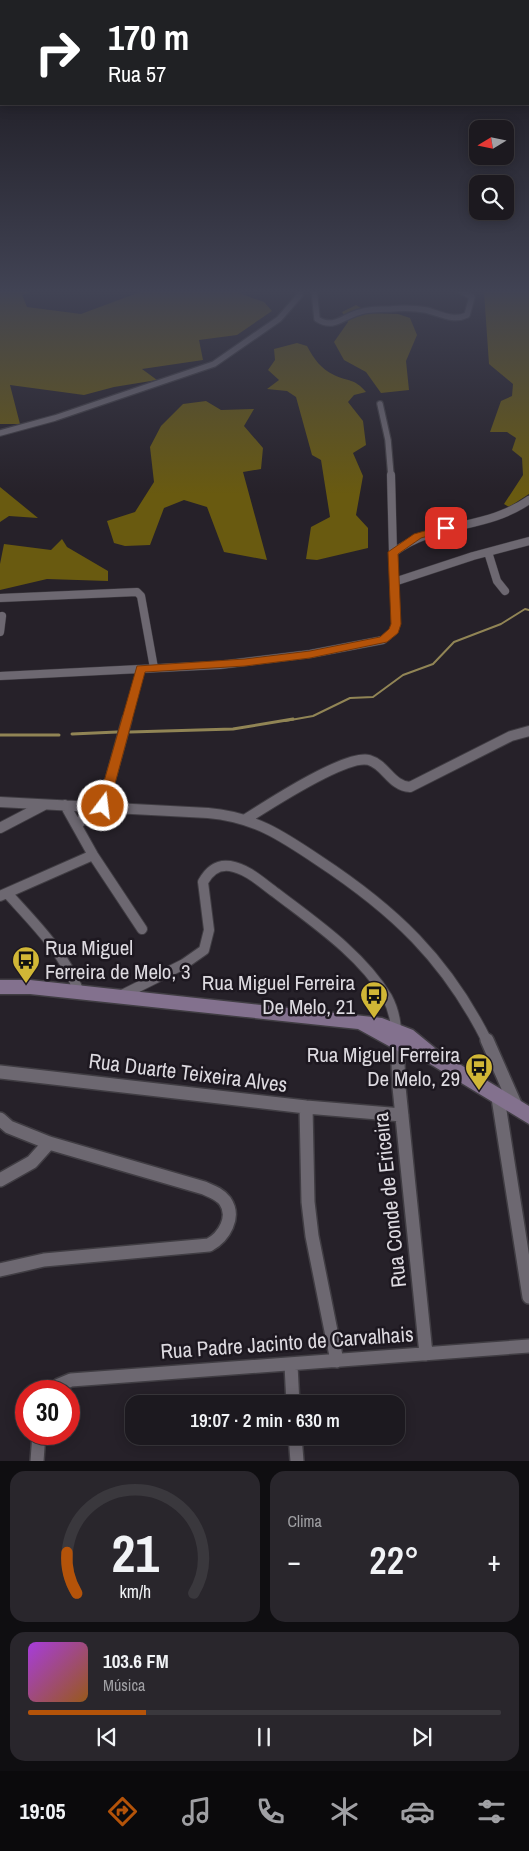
<!DOCTYPE html>
<html lang="pt">
<meta charset="utf-8">
<style>
:root{--surface:#1c191f;--page:#29262c;--text:#f1f3f6;--muted:#a0a0a4;--line:#3a383d;--accent:#b45309}
body{margin:0;font-family:"Archivo Narrow",sans-serif;background:var(--page);color:var(--text);height:100vh;display:flex;flex-direction:column;font-size:19px;white-space:nowrap}
*{box-sizing:border-box;margin:0}
p{font-size:16px;color:var(--muted)}
.icon{flex:none;width:28px;height:28px;fill:none;stroke:currentColor;stroke-width:2;stroke-linecap:round;stroke-linejoin:round}
.map{position:relative;height:1461px;overflow:hidden}
.sheet{display:flex;flex-direction:column;gap:10px;padding:10px;background:#0f0e11;flex:1}
.sheet>*{flex:none}
.top-card{position:absolute;left:0px;top:0px;width:530px;height:105px;box-shadow:0 2px 12px #0003,0 0 0 1px var(--line);background:#202124;color:#fff;overflow:hidden}
.needle{width:32px;rotate:260deg}
.buttons{position:absolute;left:469px;top:120px;display:grid;gap:10px}
.buttons a{display:grid;place-items:center;width:45px;height:45px;border-radius:10px;background:var(--surface);box-shadow:0 2px 12px #0003,0 0 0 1px var(--line);font-size:25px}
.speed{position:absolute;left:15px;top:1380px;display:flex;gap:10px;font-size:25px;font-weight:700;text-align:center}
.speed>*{display:grid;place-content:center;width:65px;height:65px;border-radius:50%;background:var(--surface);box-shadow:0 2px 12px #0003,0 0 0 1px var(--line);line-height:1}
.speed .limit{border:8px solid #d22;background:#fff;color:#111}
.pin{position:absolute;display:grid;place-items:center;width:42px;height:42px;color:#fff;margin:-21px;border-radius:10px;box-shadow:0 2px 8px #0006}
.me{position:absolute;width:55px;margin:-28px;rotate:15deg;stroke-linejoin:round;filter:drop-shadow(0 0 4px #0008)}
.turn{display:flex;align-items:center;gap:18px;height:105px;padding:0 25px;font-size:22px}
.turn .icon{width:65px;height:65px;stroke-width:2.5}
.turn b{display:block;font-size:35px;line-height:42px}
.big{font-size:38px;font-weight:600;line-height:1.1}
.sheet .widget{flex:1;display:flex;flex-direction:column;justify-content:center;gap:8px;min-width:0;padding:0 18px;border-radius:15px;background:var(--page)}
.sheet .dial{align-items:center;gap:0}
.dial svg{height:130px;overflow:visible;fill:none;stroke:var(--line);stroke-width:7;stroke-linecap:round;text-anchor:middle}
.dial text{fill:var(--text);stroke:none}
.song{display:flex;align-items:center;gap:15px}
.cover{width:60px;height:60px;border-radius:8px;background:linear-gradient(135deg,hsl(280 70% 55%),hsl(30 70% 35%))}
.played{height:5px;border-radius:2px;background:linear-gradient(90deg,var(--accent) 25%,var(--line) 25%)}
.keys{display:flex;justify-content:space-around;direction:ltr}
.heat{display:flex;justify-content:space-between;align-items:center;font-size:28px;direction:ltr}
.sheet .tiles{flex:1;display:grid;gap:10px;grid-template-columns:1fr 1fr}
.widget:last-child{grid-column:span 2}
.trip{position:absolute;left:125px;top:1395px;width:280px;height:50px;border-radius:15px;background:var(--surface);box-shadow:0 2px 12px #0003,0 0 0 1px var(--line);font-weight:600;line-height:50px;text-align:center}
.dock{display:flex;height:80px;justify-content:space-around;align-items:center;background:#0b0a0c;color:var(--muted)}
.dock .icon{width:35px;height:35px}
.dock .selected{color:var(--accent)}
.dock b{font-size:22px;color:var(--text)}
.map>svg:first-child{display:block}
</style>
<div class="map">
<svg width="529" height="1461" viewBox="0 0 529 1461">
<rect width="100%" height="100%" fill="#262129"/>
<path fill="#695a10" d="M 0,289 L 40,289 L 22,295 L 27,307 L 81,314 L 148,289 L 240,289 L 241,294 L 264,302 L 272,311 L 237,335 L 199,340 L 203,360 L 142,369 L 157,380 L 114,387 L 84,395 L 10,385 L 20,424 L 0,424 Z
M 497,289 L 529,289 L 529,494 L 509,507 L 504,504 L 523,475 L 522,458 L 512,450 L 516,438 L 507,432 L 490,432 L 501,401 L 512,396 L 513,384 L 489,364 L 484,292 Z
M 356,305 L 370,313 L 398,314 L 410,318 L 417,335 L 406,361 L 409,390 L 381,393 L 366,372 L 344,360 L 334,342 L 348,322 L 342,312 Z
M 297,343 L 307,346 C 314,359 321,369 334,375 C 349,382 354,378 366,392 L 354,395 L 348,402 L 363,421 L 366,445 L 353,453 L 363,476 L 356,515 L 368,528 L 368,548 L 317,560 L 306,559 L 311,527 L 330,517 L 321,460 L 312,455 L 296,397 L 287,391 L 267,389 L 279,380 L 268,370 L 275,360 L 274,349 Z
M 206,401 L 221,410 L 254,409 L 244,426 L 263,448 L 261,469 L 243,472 L 267,560 L 224,552 L 207,507 L 184,500 L 164,508 L 150,545 L 125,546 L 114,543 L 107,521 L 135,512 L 154,482 L 150,447 L 161,426 L 183,404 Z
M 0,487 L 38,518 L 9,516 L 0,522 Z
M 62,539 L 67,547 L 108,571 L 108,581 L 47,579 L 0,590 L 0,564 L 4,544 L 51,550 Z"/>
<g fill="none" stroke-linecap="round" stroke-linejoin="round">
<path stroke="#918555" stroke-width="2" d="M 285,721 L 313,716 L 350,698 L 373,697 L 403,675 L 433,664 L 454,642 L 501,624 L 525,609 L 529,610"/>
<path stroke="#918555" stroke-width="3" d="M 130,732 L 233,729 L 293,719
M 72,734 L 117,732
M 0,735 L 59,735"/>
<g stroke="#403d43" stroke-width="8">
<path id="minor-far3" d="M 314,289 L 317,319 C 334,330 343,316 360,312 C 369,309 381,309 391,309 C 402,308 414,308 426,310 C 439,313 453,322 467,315 L 472,297 L 458,289
M 380,404 L 388,440 L 391,476
M 0,433 L 55,418 L 214,364 L 279,319 L 300,295 L 300,289"/>
</g>
<g stroke="#403d43" stroke-width="9">
<path id="minor-far2" d="M 391,475 L 393,553
M 488,552 L 497,581 L 505,591
M 394,582 L 473,556 L 529,541
M 0,598 L 137,592 L 141,596 L 154,668
M 0,632 L 2,616
M 0,676 L 220,665 L 310,654 L 383,640 L 394,631 L 396,624 L 393,553 C 437,520 484,531 529,500
M 127,721 L 141,669"/>
</g>
<g stroke="#403d43" stroke-width="12">
<path id="minor-far1" d="M 0,802 L 208,813 C 254,817 281,835 318,860 C 394,910 446,959 487,1041
M 65,805 L 93,855 L 142,929
M 103,806 L 127,719
M 246,819 C 268,805 346,754 369,760 C 386,765 391,786 410,787 L 511,736 L 529,731
M 77,826 L 93,805
M 0,828 L 44,805
M 7,893 C 35,924 64,952 79,992
M 0,896 L 93,855
M 120,996 L 184,964 L 204,950 L 209,930 L 203,882 C 209,871 217,864 230,866 C 248,869 262,883 276,893 C 315,923 361,954 387,997 C 395,1012 396,1025 397,1041"/>
</g>
<g stroke="#403d43" stroke-width="16">
<path id="minor" d="M 397,1040 L 399,1087 L 426,1354
M 487,1040 L 516,1106
M 0,1072 L 306,1107 L 402,1115
M 498,1098 L 529,1297
M 306,1107 L 308,1202 L 312,1236 L 337,1361
M 0,1119 L 9,1127 L 49,1143 L 204,1188 C 211,1191 220,1194 225,1201 C 236,1217 224,1237 209,1245 L 44,1260 L 0,1270
M 0,1180 L 32,1162 L 49,1143
M 291,1365 L 293,1404
M 52,1391 L 59,1385 L 71,1380 L 529,1346
M 295,1436 L 297,1461
M 37,1461 L 39,1434"/>
</g>
<g stroke="#403d43" stroke-width="3">
<path id="secondary" d="M 0,980 L 30,980 L 382,1018 L 413,1030 L 441,1053 L 529,1106 L 529,1124 L 430,1064 L 407,1056 L 358,1029 L 30,994 L 0,994 Z"/>
</g>
<use href="#minor-far3" stroke="#6d6871" stroke-width="5.5"/>
<use href="#minor-far2" stroke="#6d6871" stroke-width="8"/>
<use href="#minor-far1" stroke="#6d6871" stroke-width="10"/>
<use href="#minor" stroke="#6d6871" stroke-width="13"/>
<use href="#secondary" fill="#83718e" fill-rule="evenodd"/>
</g>
<linearGradient id="sky" x2="0" y2="1"><stop stop-color="#151217"/><stop offset="0.59" stop-color="#414354"/><stop offset="1" stop-color="#414354" stop-opacity="0"/></linearGradient>
<rect width="529" height="494" fill="url(#sky)"/>
<path fill="#b45309" stroke="#753606" d="M 446,525 L 450,528 L 449,530 L 421,538 L 398,554 L 401,624 L 398,633 L 387,642 L 310,658 L 245,666 L 145,672 L 109,806 L 108,809 L 99,809 L 97,806 L 137,666 L 245,659 L 310,651 L 380,637 L 389,629 L 391,624 L 388,552 L 414,534 Z"/>
<defs>
<g id="bus-pin" transform="scale(1.4375)"><path d="M0 17L-7.5 6A9.5 9.5 0 1 1 7.5 6Z" fill="#d1b736" stroke="#1d1820"/><path d="M-5-6H5V4H4V6H2V4H-2V6H-4V4H-5ZM-3.5-4V0h7V-4ZM-3.5 1.2v1.5H-2V1.2ZM2 1.2v1.5H3.5V1.2Z" fill="#111"/></g>
</defs>
<g fill-rule="evenodd">
<use href="#bus-pin" x="26" y="960"/>
<use href="#bus-pin" x="374" y="995"/>
<use href="#bus-pin" x="479" y="1067"/>
</g>
<g text-anchor="middle" stroke-width="5" stroke-linejoin="round" paint-order="stroke">
<g font-size="21" fill="#dddae0" stroke="#1d1820" text-anchor="end">
<text x="45" y="955" text-anchor="start">Rua Miguel<tspan x="45" dy="24">Ferreira de Melo, 3</tspan></text>
<text x="355" y="990">Rua Miguel Ferreira<tspan x="355" dy="24">De Melo, 21</tspan></text>
<text x="460" y="1062">Rua Miguel Ferreira<tspan x="460" dy="24">De Melo, 29</tspan></text>
</g>
<g font-size="21" fill="#dddae0" stroke="#1d1820">
<text transform="translate(188 1073) rotate(7)" y="7">Rua Duarte Teixeira Alves</text>
<text transform="translate(390 1200) rotate(-96)" y="7">Rua Conde de Ericeira</text>
<text transform="translate(287 1343) rotate(-4)" y="7">Rua Padre Jacinto de Carvalhais</text>
</g>
</g>
</svg>
<div class="buttons">
<a><svg class="needle" viewBox="-14 -14 28 28"><path d="M0-13l5 13h-10z" fill="#e53935"/><path d="M0 13l5-13h-10z" fill="#a0a0a4"/></svg></a>
<a><svg class="icon" aria-label="search" viewBox="0 0 24 24"><circle cx="10" cy="10" r="6"/><path d="M15 15l6 6"/></svg></a>
</div>
<div class="speed"><div class="limit">30</div></div>
<div class="pin" style="left:446px;top:528px;background:#d93025"><svg class="icon" aria-label="arrive" viewBox="0 0 24 24"><path d="M6 21V4h12l-3 4 3 4H6"/></svg></div>
<svg class="me" style="left:103px;top:806px" viewBox="-20 -20 40 40"><circle r="17" fill="#b45309" stroke="#fff" stroke-width="3"/><path d="M0-11L8 9 0 5-8 9z" fill="#fff"/></svg>
<div class="trip">19:07 · 2 min · 630 m</div>
<div class="top-card">
<div class="turn"><svg class="icon" aria-label="right" viewBox="0 0 24 24"><path d="M7 20v-9h11M14 6l5 5-5 5"/></svg><div><b>170 m</b>Rua 57</div></div>
</div>
</div>
<section class="sheet">
<div class="tiles">
<div class="widget dial"><svg viewBox="0 0 100 80">
<path d="M14 69A42 42 0 1 1 86 69"/>
<path d="M14 69A42 42 0 0 1 8 44" stroke="#b45309"/>
<text x="50" y="56" font-size="32" font-weight="700">21</text>
<text x="50" y="72" font-size="11">km/h</text>
</svg></div>
<div class="widget"><p>Clima</p>
<div class="heat"><a>−</a><b class="big">22°</b><a>+</a></div>
</div>
<div class="widget">
<div class="song"><i class="cover"></i><div><b>103.6 FM</b><p>Música</p></div></div>
<div class="played"></div>
<div class="keys"><svg class="icon" aria-label="previous" viewBox="0 0 24 24"><path d="M18 5L8 12l10 7zM5 5v14"/></svg><svg class="icon" aria-label="pause" viewBox="0 0 24 24"><path d="M8 5v14M16 5v14"/></svg><svg class="icon" aria-label="next" viewBox="0 0 24 24"><path d="M6 5l10 7-10 7zM19 5v14"/></svg></div>
</div>
</div>
</section>
<nav class="dock">
<b>19:05</b>
<svg class="icon selected" aria-label="directions" viewBox="0 0 24 24"><path d="M12 3l9 9-9 9-9-9zM9 14v-3h6M13 9l2 2-2 2"/></svg>
<svg class="icon" aria-label="music" viewBox="0 0 24 24"><path d="M9 18V5l10-2v13"/><circle cx="6" cy="18" r="3"/><circle cx="16" cy="16" r="3"/></svg>
<svg class="icon" aria-label="phone" viewBox="0 0 24 24"><path d="M5 4h4l2 5-3 2q2 4 5 5l2-3 5 2v4C11 20 4 13 5 4z"/></svg>
<svg class="icon" aria-label="climate" viewBox="0 0 24 24"><path d="M12 3v18M4 7l16 10M4 17L20 7"/></svg>
<svg class="icon" aria-label="car" viewBox="0 0 24 24"><path d="M5 17H2v-5l4-1 3-4h7l3 4 3 1v5h-3M9 17h6M6 11h13"/><circle cx="7" cy="17" r="2"/><circle cx="17" cy="17" r="2"/></svg>
<svg class="icon" aria-label="filters" viewBox="0 0 24 24"><path d="M4 7h16M4 17h16"/><circle cx="9" cy="7" r="2"/><circle cx="15" cy="17" r="2"/></svg>
</nav>
